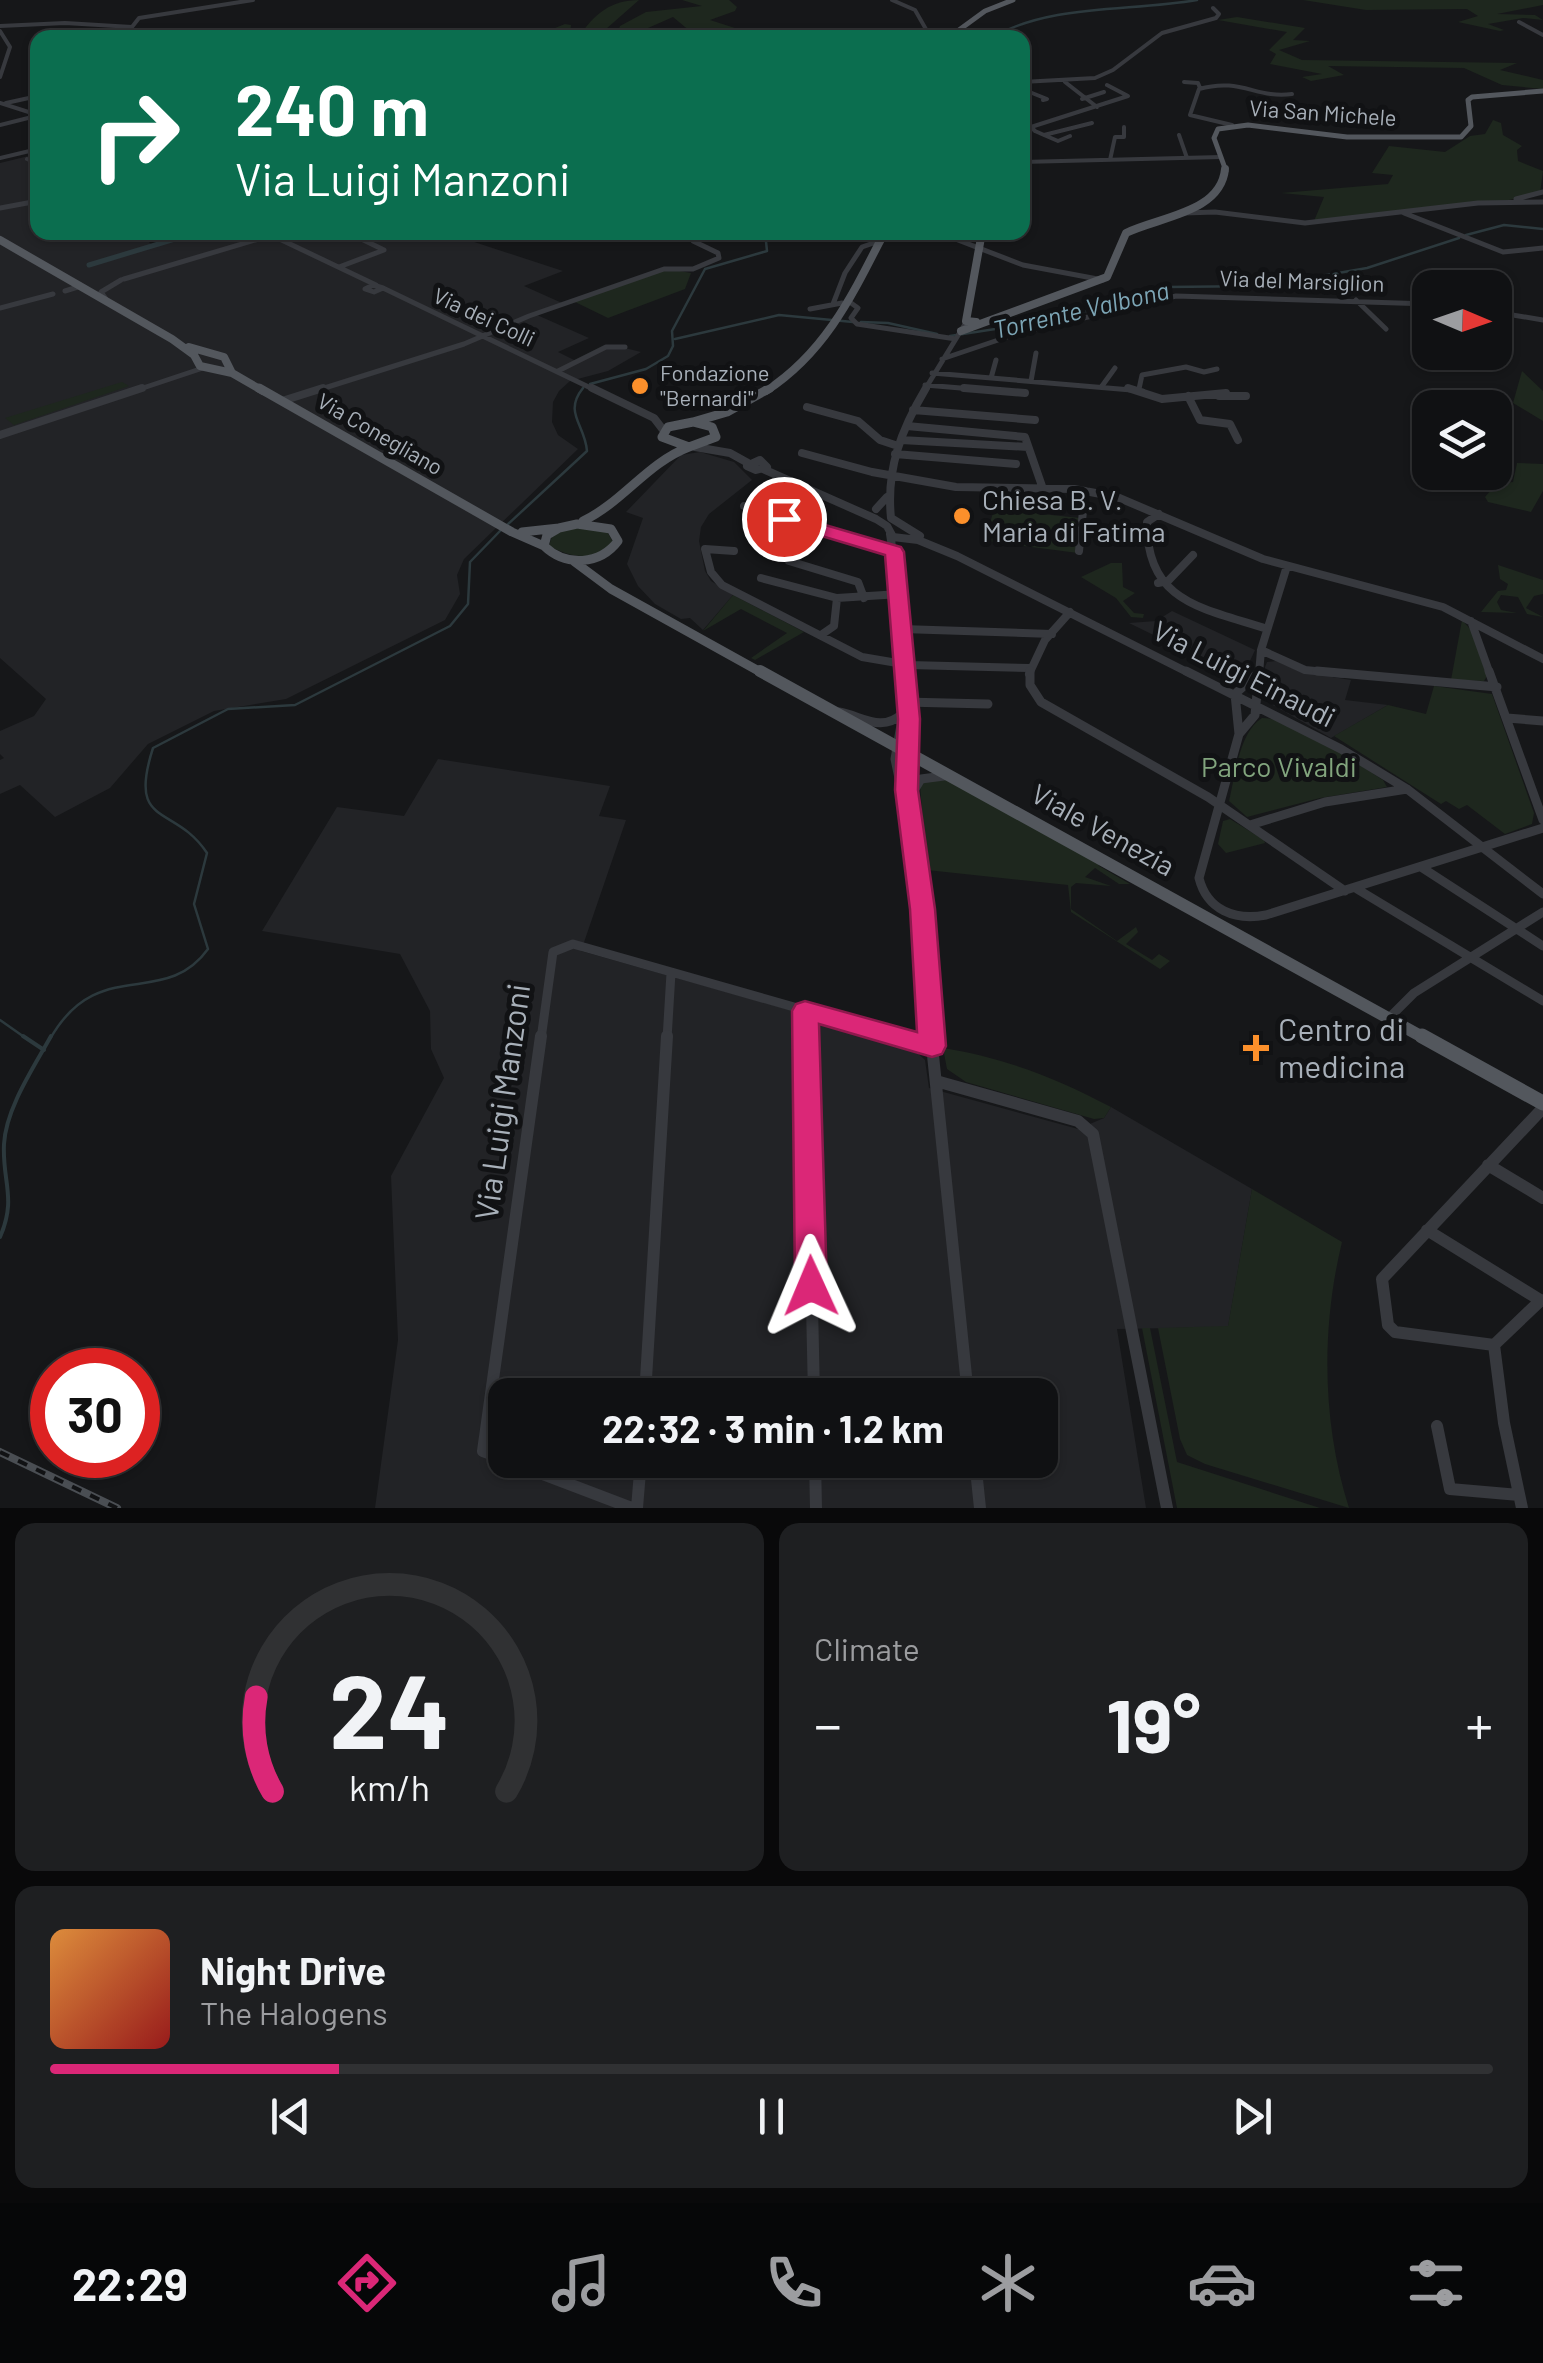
<!DOCTYPE html>
<meta charset="utf-8">
<style>
:root{--surface:#101113;--page:#1e1f21;--text:#f1f3f6;--muted:#9c9da0;--line:#303133;--accent:#db2777}
body{margin:0;font-family:Barlow,sans-serif;background:var(--page);color:var(--text);height:100vh;display:flex;flex-direction:column;font-size:38px;white-space:nowrap}
*{box-sizing:border-box;margin:0}
p{font-size:32px;color:var(--muted)}
.icon{flex:none;width:55px;height:55px;fill:none;stroke:currentColor;stroke-width:2;stroke-linecap:round;stroke-linejoin:round}
.map{position:relative;height:1508px;overflow:hidden}
.drawer{display:flex;flex-direction:column;gap:15px;padding:15px;background:#09090a;flex:1}
.drawer>*{flex:none}
.top-card{position:absolute;left:30px;top:30px;width:1000px;height:210px;border-radius:20px;box-shadow:0 2px 8px #0004,0 0 0 2px var(--line);background:#0b6e4f;color:#fff;overflow:hidden}
.needle{width:65px;rotate:92deg}
.buttons{position:absolute;left:1412px;top:270px;display:grid;gap:20px}
.buttons a{display:grid;place-items:center;width:100px;height:100px;border-radius:20px;background:var(--surface);box-shadow:0 2px 8px #0004,0 0 0 2px var(--line);font-size:50px}
.speed{position:absolute;left:30px;top:1348px;display:flex;gap:20px;font-size:50px;font-weight:700;text-align:center}
.speed>*{display:grid;place-content:center;width:130px;height:130px;border-radius:50%;background:var(--surface);box-shadow:0 2px 8px #0004,0 0 0 2px var(--line);line-height:1}
.speed .limit{border:15px solid #d22;background:#fff;color:#111}
.pin{position:absolute;display:grid;place-items:center;width:85px;height:85px;color:#fff;margin:-42px;border:5px solid #fff;border-radius:50%;box-shadow:0 2px 10px #0007}
.me{position:absolute;width:110px;margin:-55px;rotate:359deg;stroke-linejoin:round;filter:drop-shadow(0 0 8px #0008)}
.turn{display:flex;align-items:center;gap:35px;height:210px;padding:0 40px;font-size:45px}
.turn .icon{width:130px;height:130px;stroke-width:2.5}
.turn b{display:block;font-size:70px;line-height:85px}
.big{font-size:75px;font-weight:700;line-height:1.1}
.drawer .tile{flex:1;display:flex;flex-direction:column;justify-content:center;gap:15px;min-width:0;padding:0 35px;border-radius:20px;background:var(--page)}
.drawer .dial{align-items:center;gap:0}
.dial svg{height:260px;overflow:visible;fill:none;stroke:var(--line);stroke-width:7;stroke-linecap:round;text-anchor:middle}
.dial text{fill:var(--text);stroke:none}
.song{display:flex;align-items:center;gap:30px}
.cover{width:120px;height:120px;border-radius:15px;background:linear-gradient(135deg,hsl(30 70% 55%),hsl(0 70% 35%))}
.played{height:10px;border-radius:5px;background:linear-gradient(90deg,var(--accent) 20%,var(--line) 20%)}
.keys{display:flex;justify-content:space-around;direction:ltr}
.heat{display:flex;justify-content:space-between;align-items:center;font-size:55px;direction:ltr}
.drawer .tiles{flex:1;display:grid;gap:15px;grid-template-columns:1fr 1fr}
.tile:last-child{grid-column:span 2}
.trip{position:absolute;left:488px;top:1378px;width:570px;height:100px;border-radius:20px;background:var(--surface);box-shadow:0 2px 8px #0004,0 0 0 2px var(--line);font-weight:700;line-height:100px;text-align:center}
.tabs{display:flex;height:160px;justify-content:space-around;align-items:center;background:#060708;color:var(--muted)}
.tabs .icon{width:70px;height:70px}
.tabs .current{color:var(--accent)}
.tabs b{font-size:45px;color:var(--text)}
.map>svg:first-child{display:block}
</style>
<div class="map">
<svg width="1543" height="1508" viewBox="0 0 1543 1508">
<rect width="100%" height="100%" fill="#161719"/>
<path fill="#222326" fill-rule="evenodd" d="M 37,154 L 38,232 L 140,233 L 153,246 L 200,232 L 447,233 L 563,271 L 524,286 L 562,303 L 537,315 L 589,338 L 558,352 L 576,361 L 606,348 L 621,347 L 641,352 L 608,371 L 570,381 L 559,391 L 553,402 L 552,422 L 558,435 L 578,449 L 464,559 L 457,575 L 460,594 L 445,620 L 286,699 L 214,711 L 148,744 L 110,788 L 55,817 L 20,785 L 0,794 L 0,760 L 4,758 L 0,754 L 0,731 L 34,716 L 46,699 L 0,658 L 0,163 Z
M 700,452 L 734,462 L 752,480 L 709,514 L 701,527 L 699,541 L 705,571 L 711,581 L 733,595 L 703,630 L 690,618 L 681,619 L 655,604 L 638,586 L 627,564 L 643,518 L 626,512 L 681,455 Z
M 1172,611 L 1255,650 L 1244,674 L 1235,675 L 1129,623 L 1156,621 Z
M 1276,661 L 1301,672 L 1351,680 L 1345,700 L 1388,705 L 1331,738 L 1269,703 L 1266,695 L 1271,691 L 1264,689 L 1262,675 L 1267,662 Z
M 438,759 L 610,786 L 599,816 L 626,820 L 581,951 L 907,1043 L 925,1060 L 929,1088 L 1078,1129 L 1104,1118 L 1111,1107 L 1252,1189 L 1228,1327 L 1117,1329 L 1146,1508 L 375,1508 L 398,1340 L 391,1176 L 444,1078 L 431,1049 L 430,1011 L 400,954 L 262,931 L 337,807 L 404,816 ZM 505,1395 L 1040,1395 L 1040,1460 L 505,1460 Z"/>
<path fill="#1e271e" d="M 639,0 L 597,37 L 554,38 L 553,37 L 555,28 L 565,24 L 571,25 L 570,34 L 579,37 C 594,14 611,0 639,0 Z
M 682,0 L 729,0 L 737,7 L 735,11 L 710,20 L 763,37 L 697,37 L 673,17 L 648,28 L 655,33 L 650,37 L 654,37 L 616,37 L 620,26 L 646,12 L 702,6 Z
M 1303,0 L 1543,0 L 1543,5 L 1497,14 L 1535,15 L 1543,20 L 1523,18 L 1488,24 L 1504,30 L 1500,31 L 1458,22 L 1478,16 L 1467,9 L 1366,10 Z
M 1237,17 L 1305,28 L 1293,40 L 1310,41 L 1279,50 L 1302,60 L 1517,63 L 1500,70 L 1543,80 L 1543,89 L 1502,85 L 1464,68 L 1328,66 L 1344,75 L 1311,81 L 1302,77 L 1322,74 L 1270,64 L 1276,54 L 1269,50 L 1287,32 L 1218,20 Z
M 1493,120 L 1501,123 L 1503,135 L 1522,146 L 1517,150 L 1518,161 L 1543,171 L 1540,193 L 1509,200 L 1314,221 L 1324,197 L 1281,193 L 1388,184 L 1393,175 L 1372,173 L 1389,146 L 1445,152 L 1470,136 L 1485,134 Z
M 669,269 L 691,273 L 685,289 L 608,318 L 573,301 Z
M 1522,371 L 1543,391 L 1543,421 L 1513,403 Z
M 122,382 L 129,386 L 14,425 L 5,418 Z
M 1517,463 L 1543,464 L 1543,491 L 1531,512 L 1488,502 L 1485,497 L 1496,484 L 1513,482 Z
M 994,509 L 1080,518 L 1078,553 L 985,541 Z
M 566,528 L 606,530 L 613,542 C 594,562 572,558 549,546 L 552,536 Z
M 1111,563 L 1122,563 L 1123,587 L 1135,593 L 1123,601 L 1134,613 L 1144,614 L 1143,618 L 1131,617 L 1116,598 L 1081,577 Z
M 1498,565 L 1543,580 L 1543,594 L 1534,596 L 1526,608 L 1543,617 L 1527,614 L 1518,597 L 1501,595 L 1497,602 L 1501,610 L 1517,613 L 1481,612 L 1498,591 L 1506,590 L 1508,584 L 1500,579 Z
M 733,595 L 804,632 L 755,660 L 751,658 L 787,633 L 741,609 L 703,631 Z
M 1462,620 L 1471,630 L 1487,676 L 1484,681 L 1451,680 Z
M 1434,686 L 1492,694 L 1534,813 L 1532,824 L 1505,834 L 1467,805 L 1459,809 L 1446,801 L 1441,804 L 1334,736 L 1388,705 L 1426,714 Z
M 1262,718 C 1295,718 1354,762 1383,780 L 1387,787 L 1320,798 L 1247,817 L 1229,801 C 1235,777 1239,732 1262,718 Z
M 947,779 L 1097,861 L 1099,866 L 1130,884 L 1119,884 L 1095,868 L 1085,877 L 1111,886 L 1076,883 L 1071,887 L 1071,909 L 1117,941 L 1136,927 L 1138,932 L 1126,944 L 1152,960 L 1159,954 L 1170,961 L 1160,969 L 1071,912 L 1068,885 L 927,870 L 920,786 L 923,782 Z
M 1230,819 L 1264,840 L 1265,843 L 1226,853 L 1218,844 L 1223,821 Z
M 943,1048 C 1005,1058 1056,1078 1111,1107 L 1104,1118 L 1094,1119 L 966,1082 L 947,1069 Z
M 1252,1189 L 1342,1242 C 1321,1328 1322,1423 1349,1508 L 1205,1464 L 1187,1455 L 1180,1439 L 1158,1328 L 1228,1326 Z
M 1142,1328 L 1150,1328 L 1177,1462 L 1320,1508 L 1177,1508 Z"/>
<g fill="none" stroke-linecap="round" stroke-linejoin="round">
<path stroke="#2c393d" stroke-width="2.5" d="M 990,38 C 1054,3 1127,12 1197,0
M 1466,235 L 1504,225 L 1543,229
M 861,322 L 888,323 L 937,334
M 950,336 L 1060,319 L 1166,287 L 1263,286 L 1367,268 L 1459,238
M 675,339 L 779,315 L 853,322
M 590,384 L 646,369 L 668,356 L 673,346 L 672,331 L 705,269 L 767,251 L 765,232
M 506,526 L 587,451 C 585,424 563,413 583,388
M 0,1020 L 27,1039
M 50,1039 C 98,954 164,1010 208,949 L 194,904 L 207,853 C 174,803 127,829 153,748 L 228,709 L 295,705 L 450,626 L 468,604 L 470,562 L 500,531"/>
<path stroke="#2c393d" stroke-width="4" d="M 23,1036 L 44,1050
M 0,1237 C 17,1198 2,1182 4,1144 C 6,1108 34,1067 51,1036"/>
<path stroke="#2c393d" stroke-width="5" d="M 638,232 L 694,240 L 710,232
M 89,265 L 198,232"/>
<path stroke="#37393e" stroke-width="4" d="M 892,0 L 915,10 L 931,38
M 1519,22 L 1543,35
M 0,26 L 65,23 L 132,27 L 139,18 L 253,0
M 0,31 L 10,47 L 0,77
M 889,38 L 929,33
M 1022,82 L 1095,78 L 1113,70 L 1162,33 L 1216,18 L 1219,14 L 1213,8
M 1065,82 L 1097,107
M 1184,82 L 1198,83 L 1200,88
M 1022,89 L 1047,99 L 1043,100
M 1082,99 L 1104,92
M 0,103 L 38,115
M 6,103 L 38,96
M 0,125 L 36,116
M 1232,125 L 1190,115 L 1199,89 C 1241,77 1256,99 1292,94
M 1035,131 L 1031,127 L 1128,96 L 1107,85
M 1035,131 L 1044,135 L 1092,123
M 1044,135 L 1058,141 L 1070,136
M 1179,135 L 1187,158
M 0,158 L 38,149
M 27,159 L 38,164
M 1110,160 L 1115,137 L 1124,137 L 1124,127
M 1022,162 L 1221,157"/>
<path stroke="#37393e" stroke-width="5" d="M 1516,199 L 1543,192
M 0,208 L 38,201
M 1184,213 L 1215,212 L 1305,223 L 1478,203 L 1543,202
M 1404,213 L 1503,252 L 1543,248
M 269,234 L 376,285
M 339,267 L 384,250 L 347,232
M 124,279 L 272,235
M 373,285 L 383,288 L 374,292 L 365,289 Z
M 383,288 L 597,391
M 65,291 L 81,286
M 1356,300 L 1386,329
M 108,302 L 101,292 L 121,280
M 851,303 L 858,308 L 851,318 L 857,324 L 956,339
M 833,304 L 845,273 L 862,247 L 885,239 L 945,235 L 1023,265 L 1103,280
M 0,308 L 53,294
M 810,309 L 842,303
M 1495,312 L 1543,320
M 942,359 L 1013,335 L 1176,296 L 1430,304
M 558,371 L 606,347 L 625,347
M 932,373 L 1143,391
M 991,378 L 996,360
M 1031,381 L 1036,353
M 925,385 L 996,391
M 1102,386 L 1115,368
M 1139,389 L 1142,375 L 1186,367 L 1204,372 L 1217,369
M 134,391 L 206,367
M 315,391 L 464,344 L 529,316 L 664,269 L 693,269 L 719,258 L 718,253 L 693,241 L 690,232
M 924,391 L 965,324"/>
<path stroke="#37393e" stroke-width="8" d="M 592,388 L 654,418 L 664,431
M 964,388 L 1025,393
M 1128,388 L 1162,399 L 1226,393
M 1188,396 L 1200,420 L 1230,424 L 1238,440
M 1219,396 L 1246,396
M 282,401 L 323,388
M 807,407 L 858,421 L 880,440 L 898,446
M 913,410 L 1035,420
M 907,426 L 1025,437 L 1043,489
M 0,435 L 142,388
M 901,440 L 1028,447
M 695,447 L 730,453 L 748,463
M 802,453 L 872,472 L 956,487 L 1074,489 L 1117,497 L 1263,559 L 1443,607 L 1543,659
M 895,454 L 1016,464
M 760,460 L 767,467 L 756,470 L 747,466 Z
M 763,469 L 876,519 L 887,526 L 893,537 L 918,540 L 957,556 L 1191,674
M 744,506 L 894,551
M 876,509 L 887,497
M 1159,514 L 1147,522 C 1146,603 1203,608 1267,629
M 890,534 L 901,603 L 904,674
M 920,536 L 891,518 C 886,469 901,430 926,388
M 762,543 L 762,538 L 785,519
M 734,551 L 705,549 L 711,572 L 722,585 L 862,657 L 909,665 L 1030,668
M 1079,551 L 1085,491
M 789,561 L 858,582 L 864,598
M 761,578 L 837,598
M 1158,583 L 1168,581 L 1193,555
M 1471,621 L 1490,674
M 902,629 L 1052,634
M 821,635 L 834,626 L 837,598 L 900,594
M 1261,650 L 1305,670 L 1345,674
M 1029,674 L 1045,640 L 1070,612
M 1259,674 L 1261,650 L 1287,566"/>
<path stroke="#37393e" stroke-width="9" d="M 904,671 L 905,702 L 895,759 L 911,836
M 1030,671 L 1030,685 L 1041,702 L 1208,797 L 1345,891
M 1186,671 L 1341,749 L 1407,789 L 1543,894
M 1317,671 L 1497,687
M 1489,671 L 1543,820
M 1235,694 L 1239,734 L 1199,878 C 1207,910 1235,921 1266,915 L 1543,828
M 1235,694 L 1257,674
M 905,702 L 988,704
M 907,709 L 907,798
M 839,712 C 862,716 881,733 902,714
M 1507,718 L 1543,721
M 1239,734 L 1255,715 L 1259,671
M 1250,825 L 1325,802 L 1407,789
M 1421,867 L 1543,946
M 1357,889 L 1543,1001
M 805,1011 L 806,1039
M 1389,1018 L 1414,993 L 1543,912
M 541,1039 L 553,952 L 573,944 L 906,1039
M 667,1039 L 671,973
M 931,1039 L 912,794 L 921,779 L 944,776"/>
<path stroke="#37393e" stroke-width="12" d="M 806,1036 L 814,1395
M 897,1036 L 932,1046
M 931,1036 L 968,1395
M 936,1081 L 1078,1121 L 1093,1134 L 1167,1508
M 1488,1165 L 1543,1198
M 1427,1230 L 1540,1300
M 1494,1345 L 1395,1332 L 1388,1325 L 1382,1279 L 1543,1108
M 1494,1345 L 1504,1423 L 1522,1508
M 1494,1345 L 1541,1300
M 645,1395 L 667,1036
M 1437,1426 L 1450,1489 L 1519,1495
M 505,1459 L 483,1451 L 541,1036
M 506,1460 L 632,1508
M 815,1460 L 816,1508
M 975,1460 L 980,1508
M 637,1508 L 641,1460"/>
<path stroke="#53575d" stroke-width="5" d="M 948,38 L 985,11 L 1013,0
M 1226,171 L 1214,138 L 1218,129 L 1248,125 L 1347,137 L 1461,137 L 1471,126 L 1468,100 L 1472,97 L 1543,91"/>
<path stroke="#53575d" stroke-width="8" d="M 0,240 L 172,339 L 194,355 L 200,366 L 232,373 L 263,391
M 976,322 L 966,321 L 982,232
M 961,331 L 1107,277 L 1126,233 C 1158,217 1221,213 1225,169
M 189,347 L 224,357 L 232,373
M 766,391 C 823,354 850,300 880,241"/>
<path stroke="#53575d" stroke-width="9" d="M 259,388 L 512,532 L 544,546
M 693,422 L 727,412 L 770,388
M 693,422 L 712,427 L 716,437 L 689,447 L 662,437 L 668,427 Z
M 583,521 C 623,502 647,463 689,447
M 577,524 L 611,529 L 618,541 C 600,565 566,567 544,546 L 547,535 L 559,528 Z
M 522,532 L 559,528
M 572,560 L 611,589 L 764,674"/>
<path stroke="#53575d" stroke-width="12" d="M 760,671 L 1426,1039"/>
<path stroke="#53575d" stroke-width="15" d="M 1422,1036 L 1543,1103"/>
<g stroke="#4a4e53" stroke-width="8">
<path id="rail" d="M 0,1452 L 117,1508"/>
</g>
<use href="#rail" stroke="#111214" stroke-width="4" stroke-dasharray="10" stroke-linecap="butt"/>
<path stroke="#53575d" stroke-width="8" d="M 880,241 L 881,237"/>
</g>
<path fill="#db2777" stroke="#8e194d" stroke-width="2.5" d="M 784,513 L 901,547 L 904,552 L 920,719 L 918,790 L 935,909 L 946,1046 L 942,1054 L 932,1057 L 819,1024 L 827,1286 L 822,1295 L 811,1299 L 800,1295 L 795,1286 L 792,1011 L 796,1004 L 805,1001 L 917,1032 L 910,909 L 895,790 L 898,719 L 885,555 L 778,523 L 775,519 Z"/>
<g fill="#fc902b" stroke="#111214" stroke-width="4">
<circle cx="640" cy="386" r="10"/>
<circle cx="962" cy="516" r="10"/>
<path d="M1251 1033h10v10h10v10h-10v10h-10v-10h-10v-10h10z"/>
</g>
<g text-anchor="middle" stroke-width="10" stroke-linejoin="round" paint-order="stroke">
<g font-size="22" fill="#a8b0b9" stroke="#111214">
<text transform="translate(1323 113) rotate(4)" y="8">Via San Michele</text>
<text transform="translate(1302 281) rotate(2)" y="8">Via del Marsiglion</text>
<text transform="translate(484 317) rotate(25)" y="8">Via dei Colli</text>
<text transform="translate(380 434) rotate(30)" y="8">Via Conegliano</text>
</g>
<g font-size="22" fill="#a8b0b9" stroke="#111214" text-anchor="start">
<text x="660" y="381">Fondazione<tspan x="660" dy="25">"Bernardi"</tspan></text>
</g>
<g font-size="25" font-style="italic" fill="#7da6b6" stroke="#111214">
<text transform="translate(1081 310) rotate(-13)" y="9">Torrente Valbona</text>
</g>
<g font-size="28" fill="#a8b0b9" stroke="#111214" text-anchor="start">
<text x="982" y="510">Chiesa B. V.<tspan x="982" dy="32">Maria di Fatima</tspan></text>
</g>
<g font-size="28" fill="#a8b0b9" stroke="#111214">
<text transform="translate(1244 674) rotate(27)" y="10">Via Luigi Einaudi</text>
<text transform="translate(1103 830) rotate(29)" y="10">Viale Venezia</text>
</g>
<g font-size="28" fill="#82a57e" stroke="#111214">
<text x="1279" y="777">Parco Vivaldi</text>
</g>
<g font-size="32" fill="#a8b0b9" stroke="#111214" text-anchor="start">
<text x="1278" y="1041">Centro di<tspan x="1278" dy="37">medicina</tspan></text>
</g>
<g font-size="32" fill="#a8b0b9" stroke="#111214">
<text transform="translate(503 1102) rotate(-82)" y="11">Via Luigi Manzoni</text>
</g>
</g>
</svg>
<div class="buttons">
<a><svg class="needle" viewBox="-14 -14 28 28"><path d="M0-13l5 13h-10z" fill="#e53935"/><path d="M0 13l5-13h-10z" fill="#9c9da0"/></svg></a>
<a><svg class="icon" aria-label="layers" viewBox="0 0 24 24"><path d="M12 4l9 5-9 5-9-5zM3 14l9 5 9-5"/></svg></a>
</div>
<div class="speed"><div class="limit">30</div></div>
<div class="pin" style="left:784px;top:519px;background:#d93025"><svg class="icon" aria-label="arrive" viewBox="0 0 24 24"><path d="M6 21V4h12l-3 4 3 4H6"/></svg></div>
<svg class="me" style="left:811px;top:1286px" viewBox="-20 -20 40 40"><path d="M0-17L14 15 0 8-14 15z" fill="#db2777" stroke="#fff" stroke-width="4"/></svg>
<div class="trip">22:32 · 3 min · 1.2 km</div>
<div class="top-card">
<div class="turn"><svg class="icon" aria-label="right" viewBox="0 0 24 24"><path d="M7 20v-9h11M14 6l5 5-5 5"/></svg><div><b>240 m</b>Via Luigi Manzoni</div></div>
</div>
</div>
<section class="drawer">
<div class="tiles">
<div class="tile dial"><svg viewBox="0 0 100 80">
<path d="M14 69A42 42 0 1 1 86 69"/>
<path d="M14 69A42 42 0 0 1 9 40" stroke="#db2777"/>
<text x="50" y="56" font-size="32" font-weight="700">24</text>
<text x="50" y="72" font-size="11">km/h</text>
</svg></div>
<div class="tile"><p>Climate</p>
<div class="heat"><a>−</a><b class="big">19°</b><a>+</a></div>
</div>
<div class="tile">
<div class="song"><i class="cover"></i><div><b>Night Drive</b><p>The Halogens</p></div></div>
<div class="played"></div>
<div class="keys"><svg class="icon" aria-label="previous" viewBox="0 0 24 24"><path d="M18 5L8 12l10 7zM5 5v14"/></svg><svg class="icon" aria-label="pause" viewBox="0 0 24 24"><path d="M8 5v14M16 5v14"/></svg><svg class="icon" aria-label="next" viewBox="0 0 24 24"><path d="M6 5l10 7-10 7zM19 5v14"/></svg></div>
</div>
</div>
</section>
<nav class="tabs">
<b>22:29</b>
<svg class="icon current" aria-label="directions" viewBox="0 0 24 24"><path d="M12 3l9 9-9 9-9-9zM9 14v-3h6M13 9l2 2-2 2"/></svg>
<svg class="icon" aria-label="music" viewBox="0 0 24 24"><path d="M9 18V5l10-2v13"/><circle cx="6" cy="18" r="3"/><circle cx="16" cy="16" r="3"/></svg>
<svg class="icon" aria-label="phone" viewBox="0 0 24 24"><path d="M5 4h4l2 5-3 2q2 4 5 5l2-3 5 2v4C11 20 4 13 5 4z"/></svg>
<svg class="icon" aria-label="climate" viewBox="0 0 24 24"><path d="M12 3v18M4 7l16 10M4 17L20 7"/></svg>
<svg class="icon" aria-label="car" viewBox="0 0 24 24"><path d="M5 17H2v-5l4-1 3-4h7l3 4 3 1v5h-3M9 17h6M6 11h13"/><circle cx="7" cy="17" r="2"/><circle cx="17" cy="17" r="2"/></svg>
<svg class="icon" aria-label="filters" viewBox="0 0 24 24"><path d="M4 7h16M4 17h16"/><circle cx="9" cy="7" r="2"/><circle cx="15" cy="17" r="2"/></svg>
</nav>
